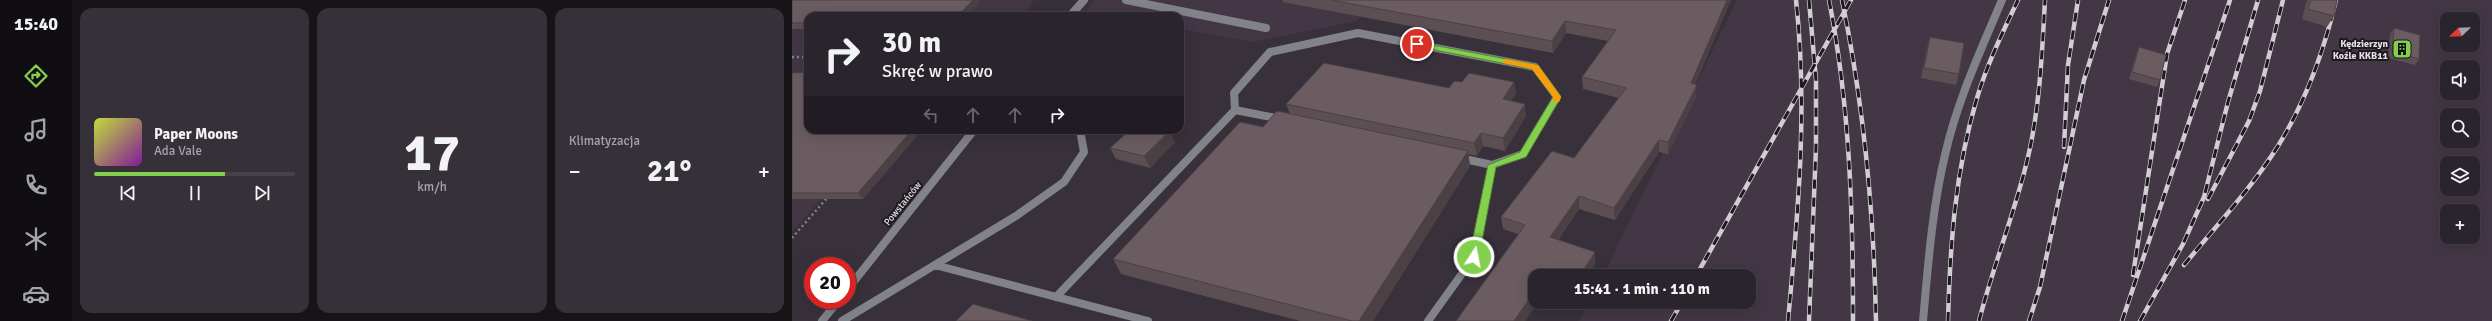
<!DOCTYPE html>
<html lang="pl">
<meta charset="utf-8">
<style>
:root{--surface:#2a242c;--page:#363038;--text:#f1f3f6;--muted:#a5a4a9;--line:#464148;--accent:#83d04f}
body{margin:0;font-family:Signika,sans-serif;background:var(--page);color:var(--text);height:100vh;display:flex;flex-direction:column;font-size:15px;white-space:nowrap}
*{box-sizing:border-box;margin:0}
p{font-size:13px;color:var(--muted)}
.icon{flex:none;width:22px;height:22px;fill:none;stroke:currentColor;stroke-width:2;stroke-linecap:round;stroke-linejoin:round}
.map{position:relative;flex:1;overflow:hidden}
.drawer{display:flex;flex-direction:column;gap:8px;padding:8px;background:#171418;width:720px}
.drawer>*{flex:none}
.top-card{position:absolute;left:12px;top:12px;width:380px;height:122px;border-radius:12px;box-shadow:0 4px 16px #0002,0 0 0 1px var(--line);background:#2a242c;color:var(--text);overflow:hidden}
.needle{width:26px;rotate:247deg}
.buttons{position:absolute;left:1648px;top:12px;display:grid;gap:8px}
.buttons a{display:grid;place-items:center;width:40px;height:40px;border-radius:8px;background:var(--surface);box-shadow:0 4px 16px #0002,0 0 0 1px var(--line);font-size:20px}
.speed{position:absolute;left:12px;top:257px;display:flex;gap:8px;font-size:20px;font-weight:700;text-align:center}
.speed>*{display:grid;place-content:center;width:52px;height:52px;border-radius:50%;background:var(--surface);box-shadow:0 4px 16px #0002,0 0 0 1px var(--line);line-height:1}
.speed .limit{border:6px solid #d22;background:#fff;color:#111}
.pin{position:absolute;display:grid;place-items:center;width:34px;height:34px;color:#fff;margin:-17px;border:2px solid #fff;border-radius:50%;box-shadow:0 1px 4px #0007}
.me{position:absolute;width:44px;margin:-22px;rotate:11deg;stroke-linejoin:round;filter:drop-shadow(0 0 3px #0008)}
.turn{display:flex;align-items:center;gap:14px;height:84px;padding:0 12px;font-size:18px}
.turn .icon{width:52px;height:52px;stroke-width:2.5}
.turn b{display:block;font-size:28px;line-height:34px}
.lanes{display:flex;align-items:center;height:38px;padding:0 12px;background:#0003;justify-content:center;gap:20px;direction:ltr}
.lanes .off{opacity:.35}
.big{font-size:30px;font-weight:700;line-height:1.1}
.drawer .tile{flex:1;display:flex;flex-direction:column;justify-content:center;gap:6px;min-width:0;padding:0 14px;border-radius:12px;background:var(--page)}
.drawer .dial{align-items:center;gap:0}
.dial b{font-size:52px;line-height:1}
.song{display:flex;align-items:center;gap:12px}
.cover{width:48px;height:48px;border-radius:6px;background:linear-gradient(135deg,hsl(70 70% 55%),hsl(290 70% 35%))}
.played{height:4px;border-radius:2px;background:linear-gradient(90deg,var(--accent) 65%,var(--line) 65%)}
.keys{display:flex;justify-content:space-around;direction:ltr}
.heat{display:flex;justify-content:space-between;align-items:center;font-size:22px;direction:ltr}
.drawer .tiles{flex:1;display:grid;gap:8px;grid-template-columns:repeat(3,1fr)}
.trip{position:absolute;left:736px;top:269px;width:228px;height:40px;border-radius:12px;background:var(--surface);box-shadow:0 4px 16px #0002,0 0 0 1px var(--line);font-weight:700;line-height:40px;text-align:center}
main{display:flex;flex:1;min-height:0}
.tabs{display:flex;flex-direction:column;width:72px;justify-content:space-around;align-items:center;background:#110e12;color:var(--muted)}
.tabs .icon{width:28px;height:28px}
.tabs .active{color:var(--accent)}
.tabs b{font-size:18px;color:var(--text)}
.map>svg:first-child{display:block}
</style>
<main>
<nav class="tabs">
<b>15:40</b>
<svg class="icon active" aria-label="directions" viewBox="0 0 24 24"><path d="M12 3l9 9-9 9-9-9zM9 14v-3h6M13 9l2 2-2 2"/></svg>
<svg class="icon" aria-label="music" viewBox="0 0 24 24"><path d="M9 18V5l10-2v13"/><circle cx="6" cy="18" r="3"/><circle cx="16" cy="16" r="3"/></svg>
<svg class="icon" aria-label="phone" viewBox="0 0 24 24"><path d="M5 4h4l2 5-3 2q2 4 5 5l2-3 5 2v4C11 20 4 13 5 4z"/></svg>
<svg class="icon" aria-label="climate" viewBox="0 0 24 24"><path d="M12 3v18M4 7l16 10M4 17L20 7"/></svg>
<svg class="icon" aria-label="car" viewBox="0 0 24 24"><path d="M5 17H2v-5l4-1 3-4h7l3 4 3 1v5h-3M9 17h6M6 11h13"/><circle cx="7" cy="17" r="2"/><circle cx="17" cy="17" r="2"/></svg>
</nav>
<section class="drawer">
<div class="tiles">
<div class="tile">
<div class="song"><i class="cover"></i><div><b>Paper Moons</b><p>Ada Vale</p></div></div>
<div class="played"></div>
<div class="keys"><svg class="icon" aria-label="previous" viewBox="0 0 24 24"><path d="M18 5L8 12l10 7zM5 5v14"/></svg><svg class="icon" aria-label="pause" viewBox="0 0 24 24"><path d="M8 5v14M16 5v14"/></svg><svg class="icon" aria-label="next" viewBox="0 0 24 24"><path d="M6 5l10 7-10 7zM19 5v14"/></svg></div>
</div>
<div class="tile dial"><b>17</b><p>km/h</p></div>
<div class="tile"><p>Klimatyzacja</p>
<div class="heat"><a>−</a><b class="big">21°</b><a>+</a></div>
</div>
</div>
</section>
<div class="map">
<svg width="1700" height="321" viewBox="0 0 1700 321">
<rect width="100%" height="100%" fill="#38303a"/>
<path fill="#433746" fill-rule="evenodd" d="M 0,0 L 242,0 L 230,16 L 16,16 L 16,130 L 91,130 L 0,232 Z
M 302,0 L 582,0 L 565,21 L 461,42 L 388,29 L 388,16 L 316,16 L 294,12 Z
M 945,0 L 1700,0 L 1700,321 L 787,321 L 798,302 L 957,302 L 957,276 L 811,276 ZM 1655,19 L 1681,19 L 1681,45 L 1655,45 ZM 1655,67 L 1681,67 L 1681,93 L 1655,93 ZM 1655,115 L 1681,115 L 1681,141 L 1655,141 ZM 1655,163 L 1681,163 L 1681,189 L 1655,189 ZM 1655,211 L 1681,211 L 1681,237 L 1655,237 Z"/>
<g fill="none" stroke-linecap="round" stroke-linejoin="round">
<path stroke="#878088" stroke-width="2.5" stroke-dasharray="2 3" stroke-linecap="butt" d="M 0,57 L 16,57
M 0,238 L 35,198"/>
<path stroke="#828289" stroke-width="8" d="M 334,0 L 474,28
M 443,110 L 489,119
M 143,265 L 356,321
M 264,297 L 443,110 L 442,93 L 478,52 L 566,33 L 743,67 L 765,97 L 731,154 L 700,165
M 50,321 L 224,216 L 272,182 L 292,152 L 288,130
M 636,321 L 682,257 L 700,165 L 668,158
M 1131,321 C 1136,266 1140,209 1153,155 C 1165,101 1189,50 1210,0"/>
<path stroke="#828289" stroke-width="8" d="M 278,16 L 292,0
M 55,290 L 182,130
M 30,321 L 47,300"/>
<g stroke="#d2cdd3" stroke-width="4.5">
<path id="rail" d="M 1017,0 L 1024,80 L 1024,147 L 1017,321
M 1037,0 C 1058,106 1061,213 1061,321
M 1050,0 C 1072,106 1082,213 1084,321
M 1272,147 L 1276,65 L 1286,0
M 1416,199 L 1457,121 L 1468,91 L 1491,0
M 1392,265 C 1424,226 1459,189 1486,146 C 1514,101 1532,51 1544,0
M 1341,275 L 1375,54 L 1393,0
M 904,276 L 1059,0
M 879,321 L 890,302
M 996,321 C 1006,214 1016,108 1004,0
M 1156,321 C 1158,246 1163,171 1185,98 C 1195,64 1211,32 1226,0
M 1187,321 C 1201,266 1223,213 1236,157 C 1248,106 1250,53 1253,0
M 1237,321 L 1248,287 L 1292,80 L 1317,0
M 1330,321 L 1438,0
M 1348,321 L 1391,244 L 1412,197 L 1436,102 L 1466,0"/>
</g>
<use href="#rail" stroke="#1d191e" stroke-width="3" stroke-dasharray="9" stroke-linecap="butt"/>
</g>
<path fill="#5c4f53" d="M 0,0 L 188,2 L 16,16 L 16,29 L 0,29 Z
M 491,0 L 939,0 L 903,84 L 904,97 L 876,154 L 867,152 L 823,220 L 787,209 L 766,240 L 803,252 L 803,264 L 796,276 L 743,276 L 743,302 L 746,302 L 733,321 L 726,234 L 711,229 L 709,217 L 782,158 L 827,98 L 791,89 L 790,77 L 816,41 L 774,33 L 761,53 L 491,2 Z
M 1515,0 L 1545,0 L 1542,16 L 1535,27 L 1510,19 Z
M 1602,28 L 1627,59 L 1623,65 L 1596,58 L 1598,34 Z
M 1138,37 L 1167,74 L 1164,85 L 1129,78 L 1135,48 Z
M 1347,47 L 1368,80 L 1365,87 L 1337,79 L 1344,54 Z
M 0,73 L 16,130 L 130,130 L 71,199 L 0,199 Z
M 670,82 L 722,82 L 724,94 L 719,101 L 734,116 L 713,151 L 691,146 L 685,156 L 676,154 L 678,166 L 581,321 L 508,321 L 329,274 L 321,259 L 471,127 L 498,114 L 494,104 L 657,88 Z
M 383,142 L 358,168 L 324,159 L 318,148 Z
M 765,302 L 781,302 L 778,306 Z"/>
<path fill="#4b4044" d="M 181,0 L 186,0 L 188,2 L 175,16 L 166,16 Z
M 935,0 L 939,0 L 899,95 L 899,83 Z
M 773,21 L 774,33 L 761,53 L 760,41 Z
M 722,82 L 724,94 L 712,112 L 711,99 Z
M 905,85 L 904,97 L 876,154 L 876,142 Z
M 733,104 L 734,116 L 713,151 L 711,138 Z
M 120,130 L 130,130 L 71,199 L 66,193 Z
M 378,131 L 383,142 L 358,168 L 352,156 Z
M 689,133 L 691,146 L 685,156 L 682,143 Z
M 867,140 L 867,152 L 823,220 L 822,208 Z
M 676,151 L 678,166 L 581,321 L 567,321 Z
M 787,196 L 787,209 L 759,249 L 758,237 Z
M 803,252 L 803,264 L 796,276 L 788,276 Z
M 743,291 L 743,302 L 746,302 L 733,321 L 722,321 Z
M 778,302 L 781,302 L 778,306 Z"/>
<path fill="#6b5c61" stroke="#4b4044" d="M 0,0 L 181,0 L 166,16 L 16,16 L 16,23 L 0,23 Z
M 539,0 L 935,0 L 899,83 L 905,85 L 876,142 L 867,140 L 822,208 L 787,196 L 758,237 L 803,252 L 788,276 L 743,276 L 743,291 L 722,321 L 664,321 L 733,225 L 709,217 L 760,151 L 782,158 L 834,88 L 790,77 L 824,30 L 773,21 L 760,41 Z
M 1519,0 L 1545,0 L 1542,16 L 1516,9 Z
M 1602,28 L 1628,35 L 1627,59 L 1600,51 Z
M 1138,37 L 1172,43 L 1167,74 L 1132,68 Z
M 1347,47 L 1374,55 L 1368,80 L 1340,72 Z
M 532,63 L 657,88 L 662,81 L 670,82 L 677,73 L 722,82 L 711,99 L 733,104 L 711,138 L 689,133 L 682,143 L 494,104 Z
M 16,72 L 16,130 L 120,130 L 66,193 L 0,193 L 0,73 Z
M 485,111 L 676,151 L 567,321 L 560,321 L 321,259 L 448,122 L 471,127 Z
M 338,130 L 373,130 L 378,131 L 352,156 L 318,148 Z
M 181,304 L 240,321 L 164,321 Z"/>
<path fill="#83d04f" stroke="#558733" d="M 625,42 L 746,65 L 769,97 L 734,157 L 704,167 L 687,257 L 682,261 L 677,257 L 696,165 L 728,152 L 761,97 L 740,69 L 622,46 L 621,44 Z"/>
<path fill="#f59e0b" d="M 714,59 L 746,65 L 769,97 L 767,102 L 761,102 L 761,97 L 740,69 L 711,63 L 711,60 Z"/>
<defs>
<g id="building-square" transform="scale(1)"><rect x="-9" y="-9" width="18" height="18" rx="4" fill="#83d04f" stroke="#1d191e"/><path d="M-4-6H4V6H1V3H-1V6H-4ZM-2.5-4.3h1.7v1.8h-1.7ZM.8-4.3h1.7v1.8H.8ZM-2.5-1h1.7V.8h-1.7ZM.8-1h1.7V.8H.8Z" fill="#111"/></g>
</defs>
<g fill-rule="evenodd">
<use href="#building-square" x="1610" y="49"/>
</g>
<g text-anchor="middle" stroke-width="4" stroke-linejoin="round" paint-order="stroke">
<g font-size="10" font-weight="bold" fill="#e5e0e6" stroke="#1d191e" text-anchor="end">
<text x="1596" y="47">Kędzierzyn<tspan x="1596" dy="12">Koźle KKB11</tspan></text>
</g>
<g font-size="10" fill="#e5e0e6" stroke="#1d191e">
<text transform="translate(110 203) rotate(-51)" y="4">Powstańców</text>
</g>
</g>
</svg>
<div class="buttons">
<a><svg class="needle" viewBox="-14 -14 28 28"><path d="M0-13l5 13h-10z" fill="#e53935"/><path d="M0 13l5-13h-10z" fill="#a5a4a9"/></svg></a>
<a><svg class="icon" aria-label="sound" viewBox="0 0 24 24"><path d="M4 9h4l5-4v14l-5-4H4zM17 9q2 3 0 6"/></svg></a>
<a><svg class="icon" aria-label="search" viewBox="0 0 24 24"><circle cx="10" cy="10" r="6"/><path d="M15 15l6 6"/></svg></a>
<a><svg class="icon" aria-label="layers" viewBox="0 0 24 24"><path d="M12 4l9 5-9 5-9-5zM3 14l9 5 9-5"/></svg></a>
<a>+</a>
</div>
<div class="speed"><div class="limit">20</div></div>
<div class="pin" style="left:625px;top:44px;background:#d93025"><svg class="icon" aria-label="arrive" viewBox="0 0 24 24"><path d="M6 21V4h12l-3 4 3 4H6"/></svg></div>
<svg class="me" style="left:682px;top:257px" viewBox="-20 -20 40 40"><circle r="17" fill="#83d04f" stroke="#fff" stroke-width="3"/><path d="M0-11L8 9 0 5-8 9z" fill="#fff"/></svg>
<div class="trip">15:41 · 1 min · 110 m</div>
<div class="top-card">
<div class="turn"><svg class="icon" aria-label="right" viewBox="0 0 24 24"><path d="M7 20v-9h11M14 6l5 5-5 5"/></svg><div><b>30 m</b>Skręć w prawo</div></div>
<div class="lanes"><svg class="icon off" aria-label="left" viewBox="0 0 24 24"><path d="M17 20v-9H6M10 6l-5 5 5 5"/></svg><svg class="icon off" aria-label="ahead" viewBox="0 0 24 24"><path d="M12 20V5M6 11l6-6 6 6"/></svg><svg class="icon off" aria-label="ahead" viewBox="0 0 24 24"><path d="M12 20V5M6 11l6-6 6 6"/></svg><svg class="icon" aria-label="right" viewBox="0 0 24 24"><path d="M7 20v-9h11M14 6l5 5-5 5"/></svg></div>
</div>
</div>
</main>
